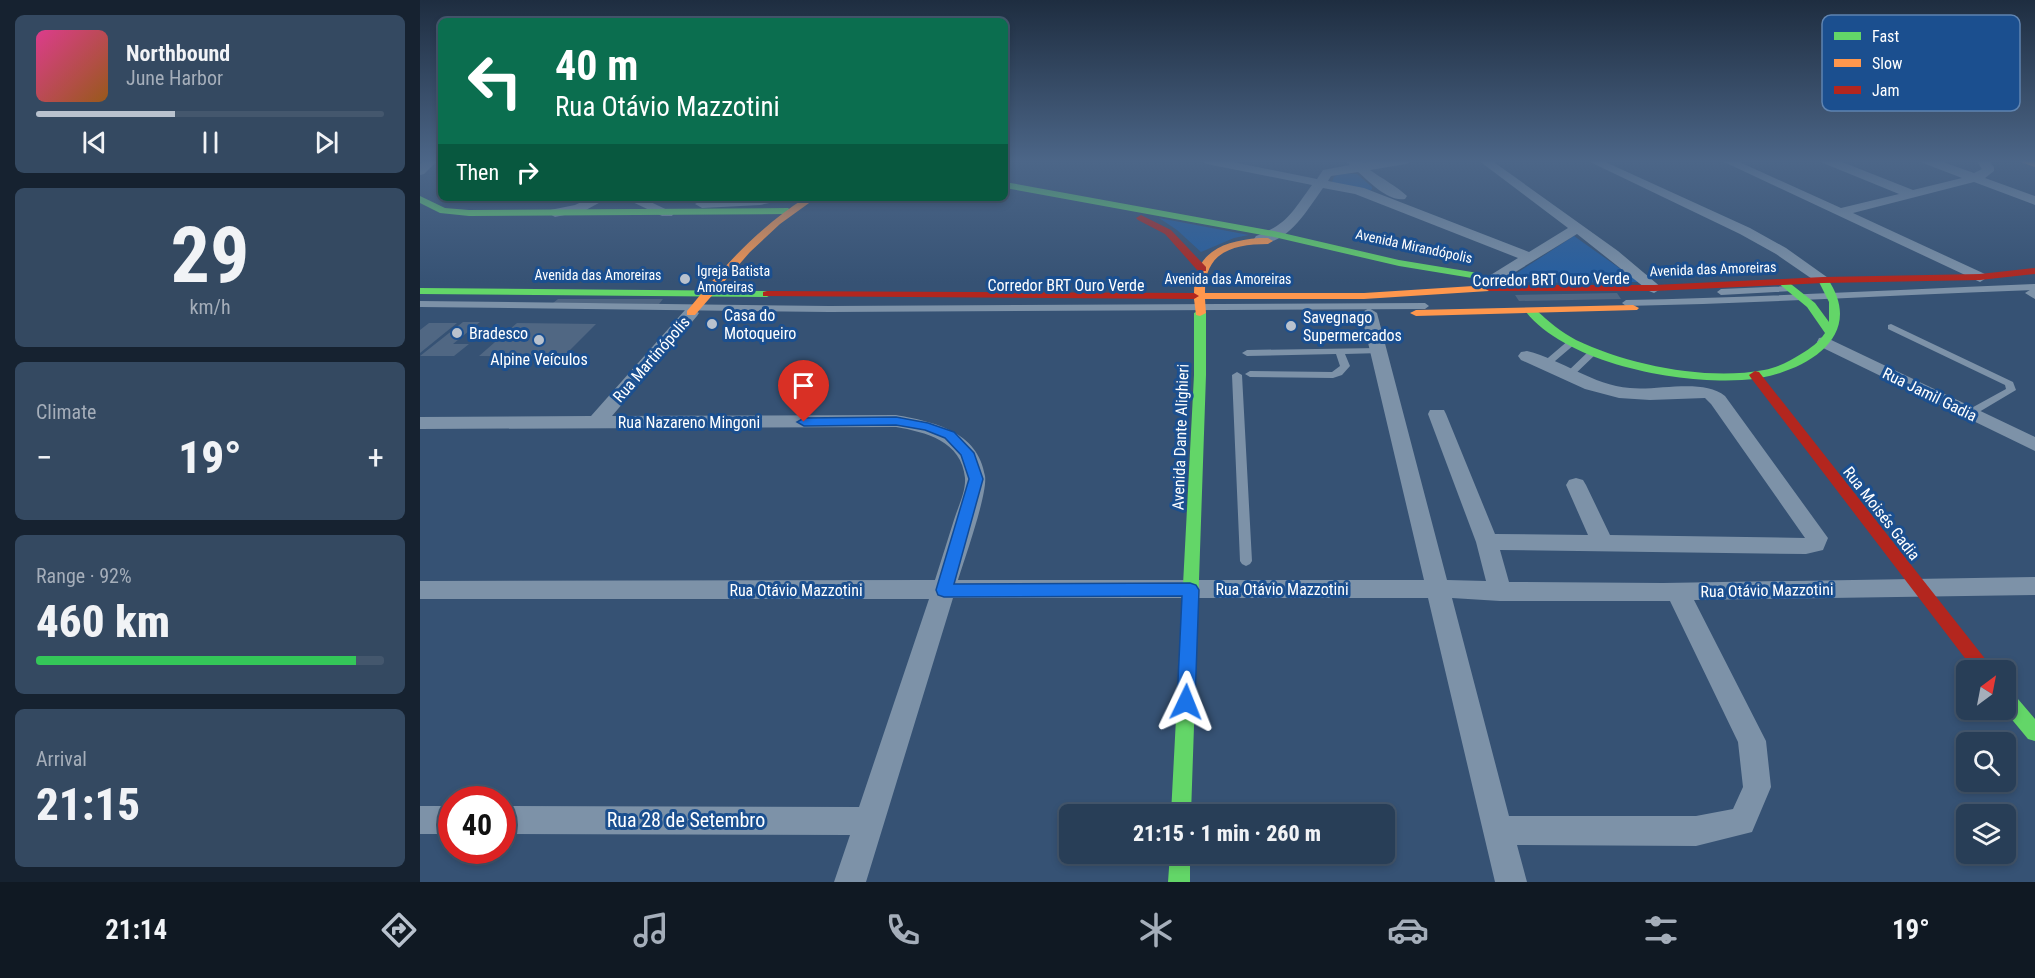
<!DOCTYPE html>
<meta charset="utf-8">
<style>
:root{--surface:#283e57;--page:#344961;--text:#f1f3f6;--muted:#a5aeba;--line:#44576d;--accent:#b9c2ce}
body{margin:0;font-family:"Roboto Condensed",sans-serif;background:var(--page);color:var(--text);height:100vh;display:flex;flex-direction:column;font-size:22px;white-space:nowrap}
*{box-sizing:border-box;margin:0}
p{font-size:20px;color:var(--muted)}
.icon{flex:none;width:33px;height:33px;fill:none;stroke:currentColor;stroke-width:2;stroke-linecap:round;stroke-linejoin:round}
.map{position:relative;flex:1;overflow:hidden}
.side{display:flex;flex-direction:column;gap:15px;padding:15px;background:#162230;width:420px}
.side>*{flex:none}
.top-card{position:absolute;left:18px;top:18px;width:570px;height:183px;border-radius:9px;box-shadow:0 3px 9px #0003,0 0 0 2px var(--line);background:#0b6e4f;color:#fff;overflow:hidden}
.needle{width:39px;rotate:32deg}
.controls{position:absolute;left:1536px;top:660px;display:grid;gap:12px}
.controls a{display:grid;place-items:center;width:60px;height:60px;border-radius:9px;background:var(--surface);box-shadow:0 3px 9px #0003,0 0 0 2px var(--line);font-size:30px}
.speed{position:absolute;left:18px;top:786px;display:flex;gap:12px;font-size:30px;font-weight:700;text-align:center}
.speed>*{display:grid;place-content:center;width:78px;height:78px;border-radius:50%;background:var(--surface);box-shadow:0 3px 9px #0003,0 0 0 2px var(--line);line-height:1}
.speed .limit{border:9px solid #d22;background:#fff;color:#111}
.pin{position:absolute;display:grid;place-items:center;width:51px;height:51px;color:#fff;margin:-62px -26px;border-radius:50% 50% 50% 0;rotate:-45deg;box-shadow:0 0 6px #0007}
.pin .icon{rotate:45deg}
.me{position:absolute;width:66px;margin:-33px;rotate:2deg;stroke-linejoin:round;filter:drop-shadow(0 0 4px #0008)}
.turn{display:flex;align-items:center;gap:21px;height:126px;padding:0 18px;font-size:27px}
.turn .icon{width:78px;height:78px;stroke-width:2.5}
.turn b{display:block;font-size:42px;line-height:51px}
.then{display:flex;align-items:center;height:57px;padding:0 18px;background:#0003;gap:12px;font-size:22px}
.big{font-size:45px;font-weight:800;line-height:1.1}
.side .card{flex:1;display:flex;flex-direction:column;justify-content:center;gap:9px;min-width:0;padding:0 21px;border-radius:9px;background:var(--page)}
.side .dial{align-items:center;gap:0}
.dial b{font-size:78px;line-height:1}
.song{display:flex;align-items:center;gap:18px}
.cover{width:72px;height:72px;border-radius:9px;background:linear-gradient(135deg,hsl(330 70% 55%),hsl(30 70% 35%))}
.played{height:6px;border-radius:3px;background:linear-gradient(90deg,var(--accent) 40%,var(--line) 40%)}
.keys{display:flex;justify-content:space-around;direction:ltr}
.heat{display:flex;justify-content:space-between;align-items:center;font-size:33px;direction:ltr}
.charge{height:9px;border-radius:4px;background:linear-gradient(90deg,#34c759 92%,var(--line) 0)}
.trip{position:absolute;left:639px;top:804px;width:336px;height:60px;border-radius:9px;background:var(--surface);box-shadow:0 3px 9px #0003,0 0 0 2px var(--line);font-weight:800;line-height:60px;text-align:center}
.menu{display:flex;height:96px;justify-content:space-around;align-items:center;background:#101923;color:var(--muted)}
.menu .icon{width:42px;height:42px}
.menu .on{color:var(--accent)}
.menu b{font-size:27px;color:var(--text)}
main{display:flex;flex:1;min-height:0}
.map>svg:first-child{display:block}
</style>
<main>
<section class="side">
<div class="card">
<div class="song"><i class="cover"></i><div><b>Northbound</b><p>June Harbor</p></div></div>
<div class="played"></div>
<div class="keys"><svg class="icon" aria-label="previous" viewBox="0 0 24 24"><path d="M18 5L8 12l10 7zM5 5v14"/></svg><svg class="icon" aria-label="pause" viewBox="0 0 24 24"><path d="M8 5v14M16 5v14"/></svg><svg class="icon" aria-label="next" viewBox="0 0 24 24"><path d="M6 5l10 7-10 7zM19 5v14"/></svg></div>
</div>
<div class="card dial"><b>29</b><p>km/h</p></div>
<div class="card"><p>Climate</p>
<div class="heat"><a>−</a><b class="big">19°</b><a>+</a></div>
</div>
<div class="card"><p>Range · 92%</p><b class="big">460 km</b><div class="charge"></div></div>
<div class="card"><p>Arrival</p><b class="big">21:15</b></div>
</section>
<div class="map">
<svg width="1615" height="882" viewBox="0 0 1615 882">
<rect width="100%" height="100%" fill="#365274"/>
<path fill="#265fa1" d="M 921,173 L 937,174 L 952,187 L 952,189 L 950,191 L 912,182 L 914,177 Z
M 739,218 L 829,235 L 814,238 L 781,252 L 757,230 Z
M 1154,236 L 1219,282 L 1114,283 L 1089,278 Z"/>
<path fill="#506783" d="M 1197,293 L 1201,299 L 1099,301 L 1095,295 Z
M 138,299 L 243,299 L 239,304 L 133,303 Z
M 43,322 L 60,322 L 33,344 L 49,344 L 34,356 L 0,356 Z
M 9,323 L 37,323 L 0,353 L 0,330 Z
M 97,323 L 176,324 L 143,357 L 59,356 Z"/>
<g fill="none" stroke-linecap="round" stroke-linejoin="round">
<path fill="#7d92a8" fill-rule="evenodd" d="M 1615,284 L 1615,290 C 1479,295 1342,303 1206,306 L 1202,303 L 1206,300 C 1342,297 1479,290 1615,284 Z
M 1369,286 L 1372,287 L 1372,291 L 1301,295 L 1297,292 L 1301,289 Z
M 0,301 L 409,306 L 1005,303 L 1009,306 L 1005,309 L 409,312 L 0,307 Z
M 1471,324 L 1593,382 L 1596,390 L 1554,415 L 1546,415 L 1545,413 L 1546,411 L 1586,389 L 1585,385 L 1468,329 L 1468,325 Z
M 1152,339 L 1157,342 L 1155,344 L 1128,367 L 1122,367 L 1120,365 L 1122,363 L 1149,340 Z
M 958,348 L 963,351 L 961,353 L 925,354 L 930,366 L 922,375 L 913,378 L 830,377 L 825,374 L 830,371 L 912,372 L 920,366 L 916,354 L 827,356 L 822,353 L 827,350 Z
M 1173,349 L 1178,352 L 1176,354 L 1152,377 L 1146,377 L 1144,375 L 1146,373 L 1170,350 Z
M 817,372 L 822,375 L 832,561 L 830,564 L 826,566 L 822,564 L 820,561 L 812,375 Z"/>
<path fill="#7d92a8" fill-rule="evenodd" d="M 5,160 L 18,160 L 4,174 L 0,175 L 0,164 Z
M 781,160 L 803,160 L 897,179 L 903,170 L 930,165 L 925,160 L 938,160 L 943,163 L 966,160 L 992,160 L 986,164 L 950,170 C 961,178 978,187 987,196 L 985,199 C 968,202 950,182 938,172 L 911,176 L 908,181 L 944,188 L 1109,252 L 1148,228 L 1058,160 L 1071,160 L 1198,251 L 1242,288 L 1234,293 L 1229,291 L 1157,234 L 1079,282 L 1069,282 L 1066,279 L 1069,276 L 1098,258 L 935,194 L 903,188 C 889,207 866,249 836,242 L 834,239 L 836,236 C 868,224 872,212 892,185 L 787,164 Z
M 1166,160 L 1181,160 L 1330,228 L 1366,248 L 1411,280 L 1408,283 L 1398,283 L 1356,254 L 1320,234 Z
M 1300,160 L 1315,160 L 1421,208 L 1479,194 L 1403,163 L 1401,160 L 1417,160 L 1493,190 L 1542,178 L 1503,163 L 1501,160 L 1517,160 L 1554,173 L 1562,169 L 1556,160 L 1568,160 L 1574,167 L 1574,171 L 1565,178 L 1615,196 L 1615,205 L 1554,182 L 1433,213 L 1565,274 L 1568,277 L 1560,282 Z
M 170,198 L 188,198 L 164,211 L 135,217 L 128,213 L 130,210 L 155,205 Z
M 204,198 L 222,198 L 254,213 L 252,216 L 242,216 Z
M 321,198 L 361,198 L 359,201 L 340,205 L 282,208 L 275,204 L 282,200 Z
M 1613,288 L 1615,289 L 1615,299 L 1605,293 Z
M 271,308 L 279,313 L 277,316 L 192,416 L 476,415 C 514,422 558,431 565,476 C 568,493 544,561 538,580 L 1004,580 L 941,313 L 949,308 L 957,313 L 1027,580 L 1066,581 L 1056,542 L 1008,414 L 1010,410 L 1024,410 L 1026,414 L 1075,534 L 1168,535 L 1146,485 L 1149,480 L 1156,478 L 1163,480 L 1166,485 L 1190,535 L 1385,538 L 1291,404 L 1285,398 L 1230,400 L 1199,398 L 1165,389 L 1101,360 L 1098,356 L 1101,352 L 1107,351 C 1143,360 1172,385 1210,388 C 1238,391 1283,378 1305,396 L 1408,538 L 1403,550 L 1386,554 L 1080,550 L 1089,582 L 1243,583 L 1615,577 L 1615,595 L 1274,600 L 1346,741 L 1351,787 L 1332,832 L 1276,846 L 1097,845 L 1107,882 L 1075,882 L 1008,598 L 533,598 L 446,882 L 414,882 L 430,835 L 82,834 L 82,806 L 439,807 L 509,599 L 0,599 L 0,581 L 515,580 C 521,561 527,542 533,523 C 537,509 546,492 545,478 C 542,441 505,432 476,427 L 0,429 L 0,417 L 171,416 L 265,310 ZM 1032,598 L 1080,601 L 1250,601 L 1318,742 L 1323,787 L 1313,809 L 1276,816 L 1089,816 Z
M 1405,337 L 1615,437 L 1615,451 L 1399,346 L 1397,342 L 1399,338 Z
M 0,806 L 32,806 L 32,834 L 0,834 Z"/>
<path fill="#63d668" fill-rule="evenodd" d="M 585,182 L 854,231 L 979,260 L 1058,273 L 1063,276 L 1058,279 L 979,266 L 854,237 L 585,188 Z
M 0,196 L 25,208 L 49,210 L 368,208 L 373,211 L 368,214 L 49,216 L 20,213 L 0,203 Z
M 1403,277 L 1407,278 C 1450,340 1377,377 1322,380 C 1259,384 1148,364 1106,312 L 1112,309 L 1116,310 C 1128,321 1141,332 1156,340 C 1208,365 1287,381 1344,370 C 1357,368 1370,361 1381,354 C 1391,348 1399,342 1405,333 L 1387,307 L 1358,283 L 1363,280 L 1367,281 L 1395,303 L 1409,322 L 1409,302 L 1398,280 Z
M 0,288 L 347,291 L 352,294 L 347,297 L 0,294 Z
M 780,310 L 786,313 L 786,375 L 771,814 L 751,814 L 774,375 L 774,313 Z
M 1586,690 L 1592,692 L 1615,719 L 1615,741 L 1608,739 L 1584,710 Z
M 750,854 L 770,854 L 770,882 L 748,882 Z"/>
<path fill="#ff974d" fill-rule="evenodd" d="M 1600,160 L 1615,161 L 1615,167 L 1601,162 Z
M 385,198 L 396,198 L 360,224 L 330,252 L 275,315 L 267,315 L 267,311 C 302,268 338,228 385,198 Z
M 839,238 L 848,238 L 853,241 L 848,244 C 813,244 784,252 785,293 L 944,293 L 1069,285 L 1074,288 L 1069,291 L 944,299 L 785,299 L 786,313 L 780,316 L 776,315 L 774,299 L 769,296 L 774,293 C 774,252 803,241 839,238 Z
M 1213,305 L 1219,308 L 1217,310 L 996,316 L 990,313 L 996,310 Z"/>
<path fill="#b3261e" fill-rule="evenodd" d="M 721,215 L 751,230 L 786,267 L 786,271 L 778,271 L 745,234 L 718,220 L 716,218 Z
M 1615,268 L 1615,274 L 1560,280 L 1403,283 L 1234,291 L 1069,291 L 1064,288 L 1069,285 L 1234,285 L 1403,277 L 1560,274 Z
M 347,291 L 774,293 L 779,296 L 774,299 L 343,296 L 343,292 Z
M 1335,371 L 1339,372 L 1570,665 L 1573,670 L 1554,670 L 1331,378 L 1329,375 Z"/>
</g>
<linearGradient id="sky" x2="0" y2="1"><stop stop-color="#1e2d40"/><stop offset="0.57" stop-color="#4c6688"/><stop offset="1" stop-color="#4c6688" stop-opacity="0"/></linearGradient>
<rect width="1615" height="283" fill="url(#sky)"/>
<path fill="#1a73e8" stroke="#114b97" stroke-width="1.5" d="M 476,417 L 508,423 L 534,432 L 554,453 L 563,479 L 534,584 L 770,583 L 776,585 L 779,590 L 775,702 L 772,708 L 766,710 L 759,708 L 757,702 L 762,596 L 524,597 L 518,595 L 516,590 L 549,479 L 541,455 L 525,438 L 505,430 L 476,425 L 384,426 L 377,422 L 384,418 Z"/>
<g fill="#b9c2ce" stroke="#1b4f8f" stroke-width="2">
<circle cx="265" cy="279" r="6"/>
<circle cx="292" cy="324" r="6"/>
<circle cx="871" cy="326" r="6"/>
<circle cx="37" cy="333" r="6"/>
<circle cx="119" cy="340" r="6"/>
</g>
<g text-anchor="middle" stroke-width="6" stroke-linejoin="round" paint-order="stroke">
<g font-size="14" fill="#fff" stroke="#1b4f8f">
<text transform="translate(994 246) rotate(12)" y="5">Avenida Mirandópolis</text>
<text transform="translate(1293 269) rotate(-2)" y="5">Avenida das Amoreiras</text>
<text x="178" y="280">Avenida das Amoreiras</text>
<text x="808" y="284">Avenida das Amoreiras</text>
</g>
<g font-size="14" fill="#fff" stroke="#1b4f8f" text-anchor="start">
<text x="277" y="276">Igreja Batista<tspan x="277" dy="16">Amoreiras</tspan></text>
</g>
<g font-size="16" fill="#fff" stroke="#1b4f8f">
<text transform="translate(1131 279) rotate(-1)" y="6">Corredor BRT Ouro Verde</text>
<text x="646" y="291">Corredor BRT Ouro Verde</text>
<text transform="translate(231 359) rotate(-49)" y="6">Rua Martinópolis</text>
<text transform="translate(1510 394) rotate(26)" y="6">Rua Jamil Gadia</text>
<text x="269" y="428">Rua Nazareno Mingoni</text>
<text transform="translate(760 437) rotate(-88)" y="6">Avenida Dante Alighieri</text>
<text transform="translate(1462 513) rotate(52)" y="6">Rua Moisés Gadia</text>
<text x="862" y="595">Rua Otávio Mazzotini</text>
<text x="376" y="596">Rua Otávio Mazzotini</text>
<text transform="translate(1347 590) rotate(-1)" y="6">Rua Otávio Mazzotini</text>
</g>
<g font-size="16" fill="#fff" stroke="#1b4f8f" text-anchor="start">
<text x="304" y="321">Casa do<tspan x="304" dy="18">Motoqueiro</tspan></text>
<text x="883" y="323">Savegnago<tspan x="883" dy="18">Supermercados</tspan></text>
<text x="49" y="339">Bradesco</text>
<text x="119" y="365" text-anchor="middle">Alpine Veículos</text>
</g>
<g font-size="20" fill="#fff" stroke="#1b4f8f">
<text x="266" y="827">Rua 28 de Setembro</text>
</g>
</g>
<rect x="1402" y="15" width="198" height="96" rx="9" fill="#1b4f8f" stroke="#5f84b1" stroke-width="1.5"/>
<rect x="1414" y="32" width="27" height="8" fill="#63d668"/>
<rect x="1414" y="59" width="27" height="8" fill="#ff974d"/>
<rect x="1414" y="86" width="27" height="8" fill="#b3261e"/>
<g font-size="16" fill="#fff">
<text x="1452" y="42">Fast</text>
<text x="1452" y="69">Slow</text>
<text x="1452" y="96">Jam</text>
</g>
</svg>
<div class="controls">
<a><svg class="needle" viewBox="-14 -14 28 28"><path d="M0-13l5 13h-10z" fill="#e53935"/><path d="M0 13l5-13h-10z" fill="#a5aeba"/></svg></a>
<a><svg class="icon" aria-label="search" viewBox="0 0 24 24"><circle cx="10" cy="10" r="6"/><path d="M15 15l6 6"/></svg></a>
<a><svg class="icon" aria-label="layers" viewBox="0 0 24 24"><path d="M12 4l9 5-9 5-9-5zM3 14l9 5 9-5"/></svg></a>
</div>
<div class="speed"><div class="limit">40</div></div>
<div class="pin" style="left:384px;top:422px;background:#d93025"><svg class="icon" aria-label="arrive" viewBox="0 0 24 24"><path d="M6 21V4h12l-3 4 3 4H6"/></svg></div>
<svg class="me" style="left:766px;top:702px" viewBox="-20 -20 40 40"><path d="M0-17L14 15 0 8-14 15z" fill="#1a73e8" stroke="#fff" stroke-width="4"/></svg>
<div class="trip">21:15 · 1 min · 260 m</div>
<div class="top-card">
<div class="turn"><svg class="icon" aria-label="left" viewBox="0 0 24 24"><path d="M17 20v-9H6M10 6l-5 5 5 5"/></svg><div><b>40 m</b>Rua Otávio Mazzotini</div></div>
<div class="then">Then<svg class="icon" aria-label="right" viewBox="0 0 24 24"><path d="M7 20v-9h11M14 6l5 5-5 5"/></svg></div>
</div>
</div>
</main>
<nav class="menu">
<b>21:14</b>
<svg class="icon on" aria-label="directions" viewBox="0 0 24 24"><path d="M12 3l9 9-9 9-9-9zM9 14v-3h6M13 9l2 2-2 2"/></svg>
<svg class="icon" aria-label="music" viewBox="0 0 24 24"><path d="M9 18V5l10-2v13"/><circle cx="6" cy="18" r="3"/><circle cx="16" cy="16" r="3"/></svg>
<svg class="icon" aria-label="phone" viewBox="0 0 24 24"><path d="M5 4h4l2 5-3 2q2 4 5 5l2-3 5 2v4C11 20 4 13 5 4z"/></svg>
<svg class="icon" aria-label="climate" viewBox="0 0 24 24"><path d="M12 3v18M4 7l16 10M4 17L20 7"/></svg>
<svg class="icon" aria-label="car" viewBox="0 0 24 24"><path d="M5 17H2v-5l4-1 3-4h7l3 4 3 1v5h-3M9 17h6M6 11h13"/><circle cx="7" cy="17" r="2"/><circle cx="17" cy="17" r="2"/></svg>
<svg class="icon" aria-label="filters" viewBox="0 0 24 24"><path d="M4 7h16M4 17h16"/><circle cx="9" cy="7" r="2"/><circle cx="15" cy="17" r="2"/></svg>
<b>19°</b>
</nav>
